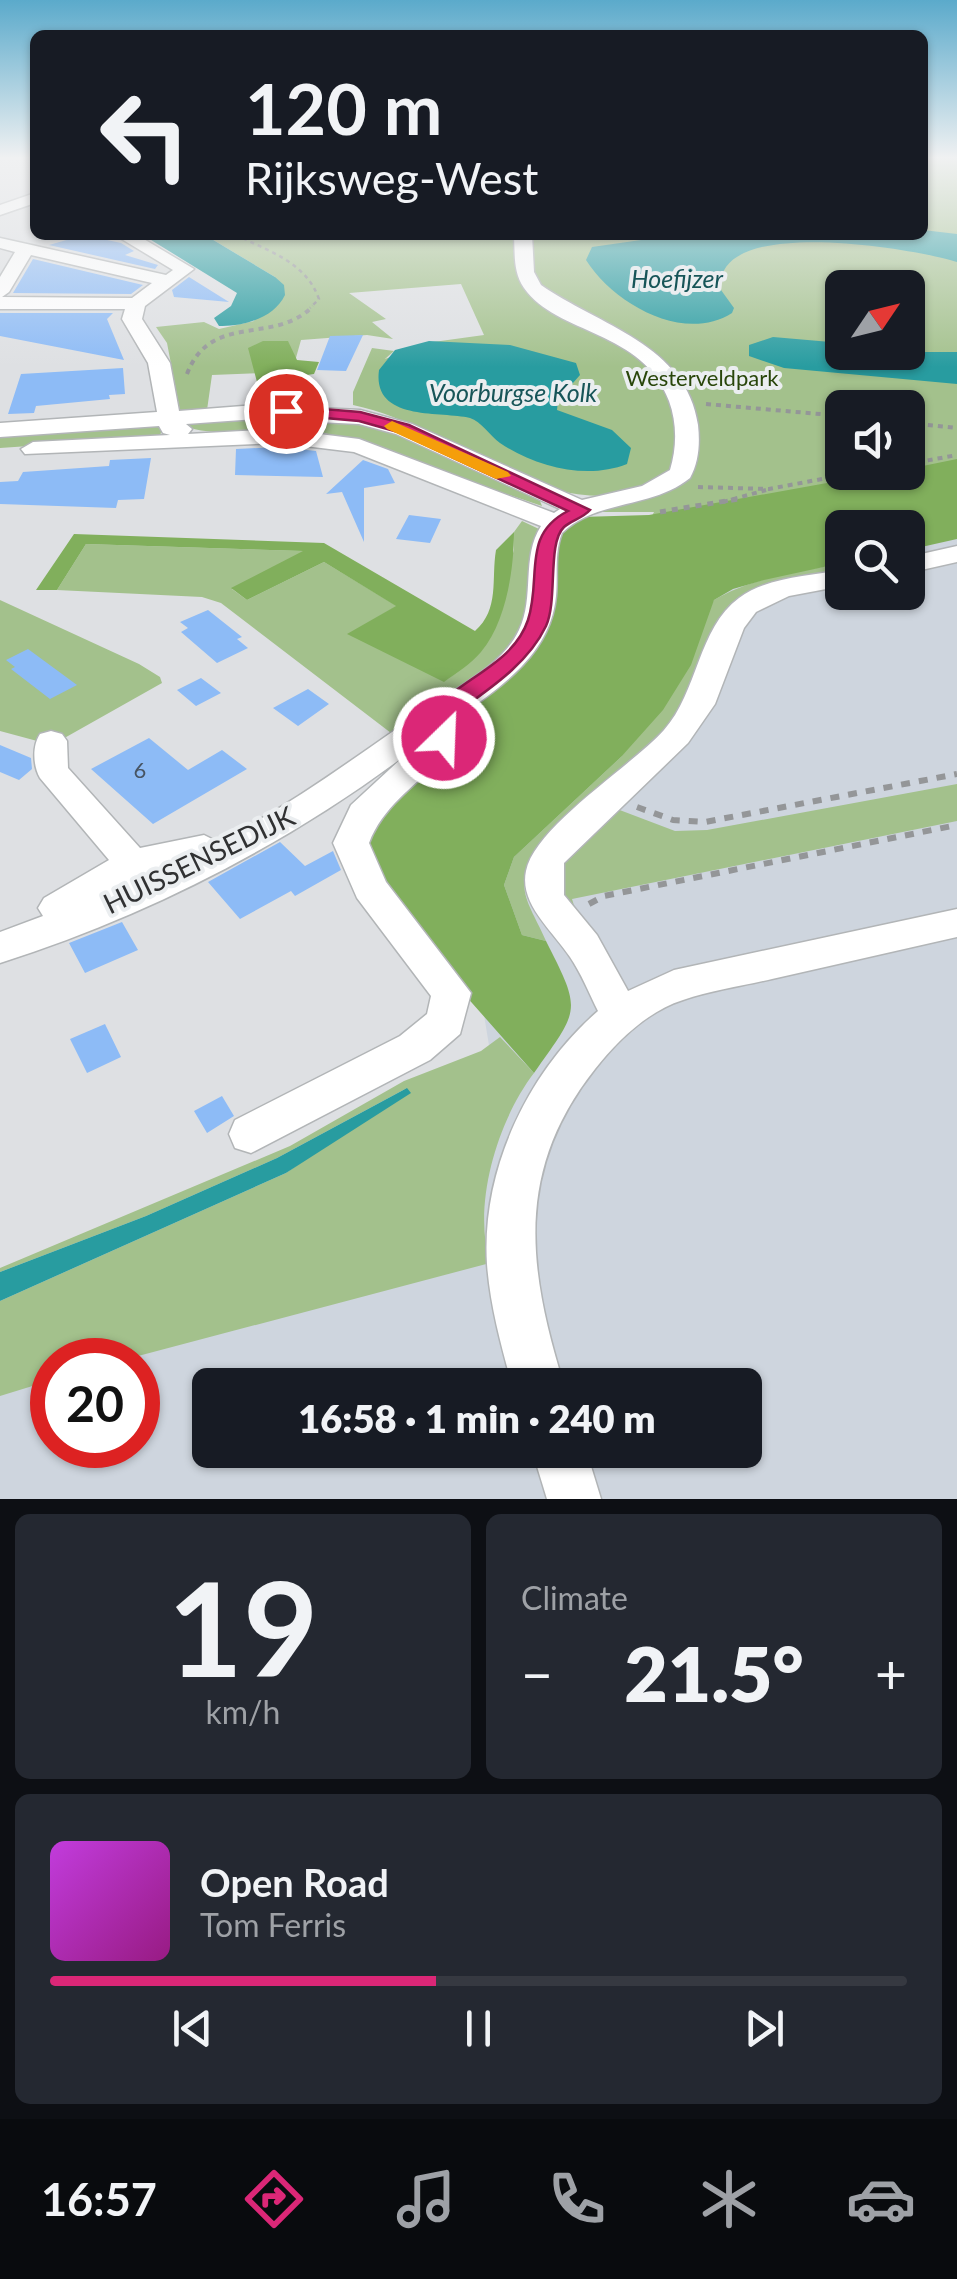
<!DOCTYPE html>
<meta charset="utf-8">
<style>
:root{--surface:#171b24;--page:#242831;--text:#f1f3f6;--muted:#9ea1a6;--line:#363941;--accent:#db2777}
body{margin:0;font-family:Lato,sans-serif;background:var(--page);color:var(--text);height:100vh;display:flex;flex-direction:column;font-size:38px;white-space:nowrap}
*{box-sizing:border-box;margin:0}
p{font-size:32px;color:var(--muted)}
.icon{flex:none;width:55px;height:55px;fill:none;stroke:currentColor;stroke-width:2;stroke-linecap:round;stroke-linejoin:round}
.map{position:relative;height:1499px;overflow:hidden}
.drawer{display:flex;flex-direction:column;gap:15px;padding:15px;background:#0d0f14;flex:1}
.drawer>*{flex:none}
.top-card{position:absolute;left:30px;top:30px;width:898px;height:210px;border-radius:15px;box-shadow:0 2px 8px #0004;background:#171b24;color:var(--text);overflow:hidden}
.needle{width:65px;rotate:55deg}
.fabs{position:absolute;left:825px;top:270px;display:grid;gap:20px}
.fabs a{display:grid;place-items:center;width:100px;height:100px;border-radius:15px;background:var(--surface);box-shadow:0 2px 8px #0004;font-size:50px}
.speed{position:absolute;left:30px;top:1338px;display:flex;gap:20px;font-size:50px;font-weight:700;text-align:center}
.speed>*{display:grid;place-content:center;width:130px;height:130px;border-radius:50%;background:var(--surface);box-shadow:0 2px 8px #0004;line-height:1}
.speed .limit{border:15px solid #d22;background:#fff;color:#111}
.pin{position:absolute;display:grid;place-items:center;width:85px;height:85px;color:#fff;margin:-42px;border:5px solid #fff;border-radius:50%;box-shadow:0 2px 10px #0007}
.me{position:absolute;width:110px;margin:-55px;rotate:24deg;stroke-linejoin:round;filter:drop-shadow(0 0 8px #0008)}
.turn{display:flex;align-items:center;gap:35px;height:210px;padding:0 50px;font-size:45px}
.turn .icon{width:130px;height:130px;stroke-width:2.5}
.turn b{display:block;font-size:70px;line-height:85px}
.big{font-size:75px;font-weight:800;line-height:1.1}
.drawer .tile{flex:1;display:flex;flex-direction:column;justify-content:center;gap:15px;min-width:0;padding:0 35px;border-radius:15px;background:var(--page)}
.drawer .dial{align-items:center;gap:0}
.dial b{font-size:130px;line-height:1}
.song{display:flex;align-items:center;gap:30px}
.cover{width:120px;height:120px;border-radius:15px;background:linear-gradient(135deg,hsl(290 70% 55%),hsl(310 70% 35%))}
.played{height:10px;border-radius:5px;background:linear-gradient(90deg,var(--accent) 45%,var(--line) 45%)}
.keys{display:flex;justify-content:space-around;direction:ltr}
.heat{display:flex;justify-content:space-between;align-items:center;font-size:55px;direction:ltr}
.drawer .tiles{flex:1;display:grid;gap:15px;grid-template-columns:1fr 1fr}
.tile:last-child{grid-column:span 2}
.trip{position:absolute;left:192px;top:1368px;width:570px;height:100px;border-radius:15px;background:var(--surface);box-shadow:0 2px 8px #0004;font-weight:800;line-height:100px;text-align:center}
.menu{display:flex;height:160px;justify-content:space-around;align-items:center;background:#090b0e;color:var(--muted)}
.menu .icon{width:70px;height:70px}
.menu .active{color:var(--accent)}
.menu b{font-size:45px;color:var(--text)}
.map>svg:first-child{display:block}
</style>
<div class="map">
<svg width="957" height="1499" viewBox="0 0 957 1499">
<rect width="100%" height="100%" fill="#dee0e3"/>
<path fill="#ced5de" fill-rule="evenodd" d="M 957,497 L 957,1499 L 0,1499 L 0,1373 L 496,1088 L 463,887 L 672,553 ZM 842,528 L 908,528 L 908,592 L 842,592 ZM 52,1360 L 138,1360 L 138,1445 L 52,1445 ZM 210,1385 L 745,1385 L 745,1450 L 210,1450 Z"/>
<path fill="#a3c18c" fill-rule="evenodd" d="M 923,157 L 957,157 L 957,526 L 842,528 L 733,562 L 564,695 L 654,512 L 595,512 L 606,496 C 514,498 441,423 353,405 L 353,392 L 372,348 L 394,351 L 385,359 L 426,343 L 484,335 L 461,284 L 349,293 L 386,319 L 372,322 L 393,339 L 367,335 L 301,340 L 292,372 L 212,375 L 207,410 L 180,411 L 167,343 L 156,327 L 204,322 L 219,329 L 254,321 L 275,277 L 205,235 L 922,235 ZM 842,288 L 908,288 L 908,352 L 842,352 ZM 842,408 L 908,408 L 908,472 L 842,472 Z
M 259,417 L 345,421 L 414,439 L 540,501 L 542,506 L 325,433 C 281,423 215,443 178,423 Z
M 155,424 L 162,427 L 160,437 L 0,448 L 0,435 Z
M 522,521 L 539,529 C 533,546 539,565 536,583 C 526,660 449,695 391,733 L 221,603 L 202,597 L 57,590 L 86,544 L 303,551 L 306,552 L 232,589 L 247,600 L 324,562 L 397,606 L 349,634 L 482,650 L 514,550 L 514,532 Z
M 842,563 L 842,572 L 760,589 L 692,696 L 661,735 L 540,848 C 511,888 528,900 546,941 L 522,935 L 504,885 L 514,857 L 621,757 L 714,600 C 752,577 799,572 842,563 Z
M 0,600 L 139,664 L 160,677 L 162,683 L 52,745 L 0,731 Z
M 957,784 L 957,821 L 572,899 L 576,912 L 564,900 L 562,865 L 617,809 L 675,831 L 707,830 Z
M 500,1037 L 534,1073 C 498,1120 472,1204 490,1263 L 123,1360 L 52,1360 L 52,1380 L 0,1396 L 0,1301 L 286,1173 L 407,1088 L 277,1158 L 146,1216 L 0,1272 L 0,1268 L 290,1146 L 404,1081 L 481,1051 Z"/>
<path fill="#81af5c" d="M 263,341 L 288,341 L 297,360 L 319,362 L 314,374 L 257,382 L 248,348 Z
M 957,459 L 957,539 L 908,550 L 908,528 L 842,528 L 842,563 L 764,580 L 733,589 L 714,600 L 691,665 L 663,710 L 621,757 L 514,857 L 504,885 L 522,935 L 546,941 C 582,1012 580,1008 534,1073 L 372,890 L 362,835 L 424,768 L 467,742 L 479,702 L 523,666 L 547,629 L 554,610 L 554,552 L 560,533 L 580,517 L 649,515 L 849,479 L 908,472 L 908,469 Z
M 514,532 C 514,570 506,622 481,652 C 471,664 456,673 444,682 L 347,634 L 396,606 L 324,562 L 247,600 L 231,588 L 303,551 L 86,544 L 57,590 L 36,590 L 74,534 L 324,543 L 475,631 C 500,609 491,579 496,550 Z"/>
<path fill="#289ca0" d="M 923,230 L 957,234 L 957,262 C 917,249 711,213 721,290 L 734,308 L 732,313 C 683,344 613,303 586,260 L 592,247 L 676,235 L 922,235 Z
M 143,235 L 205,235 L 275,277 L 284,285 L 285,295 C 274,318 243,327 219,326 L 214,318 L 231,306 L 237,293 Z
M 773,337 L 842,343 L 842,352 L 957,352 L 957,384 L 784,368 L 749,356 L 749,345 Z
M 429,341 L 510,345 L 576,363 L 580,375 L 558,400 L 557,410 L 612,430 L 631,448 L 627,464 C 587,480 536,467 500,443 C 490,436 481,421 470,418 C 440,411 372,422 379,370 L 395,350 Z
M 407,1088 L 411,1093 L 286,1173 L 0,1301 L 0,1272 L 146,1216 L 277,1158 Z"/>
<path fill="#8dbbf6" d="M 84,235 L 121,243 L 134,251 L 125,255 L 158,265 L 155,269 L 49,245 Z
M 33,259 L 143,285 L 131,294 L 13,293 Z
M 189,277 L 229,302 L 174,297 L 172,290 Z
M 0,313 L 113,313 L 107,319 L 124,360 L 0,336 Z
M 363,335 L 346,371 L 317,370 L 330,336 Z
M 123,368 L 125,394 L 109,395 L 110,399 L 36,406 L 34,413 L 8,414 L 21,374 Z
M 280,447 L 316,451 L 323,477 L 235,475 L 236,449 Z
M 151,458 L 144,499 L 118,500 L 116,508 L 0,504 L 0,482 L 18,481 L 23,472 L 109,466 L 110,460 Z
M 363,460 L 388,469 L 395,483 L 364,488 L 364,542 L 342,492 L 326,494 Z
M 409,515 L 441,519 L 430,543 L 396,539 Z
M 208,610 L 242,637 L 237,639 L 248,648 L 217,663 L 181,632 L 188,628 L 180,622 Z
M 28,649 L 77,685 L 50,699 L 11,669 L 15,667 L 6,660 Z
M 201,678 L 221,693 L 196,706 L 177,690 Z
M 308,689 L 329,704 L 298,726 L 273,708 Z
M 149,738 L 188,770 L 222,750 L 247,769 L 153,824 L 91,769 Z
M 0,745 L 31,758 L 32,769 L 19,780 L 0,772 Z
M 280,842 L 305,866 L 333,851 L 341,870 L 295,896 L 291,891 L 240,919 L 208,882 Z
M 122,922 L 138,950 L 85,973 L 69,943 Z
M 105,1024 L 121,1057 L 87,1073 L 70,1039 Z
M 222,1096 L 234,1116 L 207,1133 L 194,1111 Z"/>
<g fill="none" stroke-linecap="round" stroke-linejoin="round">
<g stroke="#b2b5b7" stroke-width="3">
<path id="minor" d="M 35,193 L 35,203 L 0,215 L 0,205 Z
M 115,235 L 137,235 L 194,269 L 145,306 L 142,319 L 170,363 L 179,411 L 256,405 L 360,410 L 412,424 L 582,500 L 642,486 L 670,470 C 677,447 677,423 669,401 C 643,330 557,335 524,288 C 513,272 515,254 514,235 L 532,235 L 534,272 L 541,285 C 598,325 687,345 698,425 C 700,443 699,462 690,478 C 652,509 597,499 562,533 C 554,553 558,575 556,596 C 551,652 504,685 461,715 L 466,724 C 444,772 388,792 369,843 L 386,882 L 471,993 L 460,1034 L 430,1060 L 251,1153 L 235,1148 L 229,1134 L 235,1120 L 400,1036 L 427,1014 L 431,996 L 357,898 L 333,843 L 351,805 L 403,757 C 282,847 144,917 0,963 L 0,932 L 43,916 L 38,908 L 44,898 L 109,860 L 40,778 C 33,766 32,746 40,734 L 51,731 L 62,734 L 67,741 L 68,768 L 140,848 L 204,835 L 218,842 C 295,804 361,752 432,705 C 461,685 503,664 519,630 C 535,597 521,557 541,526 L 354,452 L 280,443 L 25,454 L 21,449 L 33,442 L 170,435 L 163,433 L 159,426 L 0,437 L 0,423 L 157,412 L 148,363 L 122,319 L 125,309 L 0,309 L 0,277 L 15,252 L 0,248 L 0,238 L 166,275 L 173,270 ZM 31,255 L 152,283 L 132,298 L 2,297 L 9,292 ZM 256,419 L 359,424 L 396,434 L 560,509 L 554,513 L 359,439 L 280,429 L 188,434 L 192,429 L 186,424 Z
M 957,546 L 957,562 L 908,573 L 908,557 Z
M 842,570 L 842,586 L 789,596 L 756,612 L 744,628 L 715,704 L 688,743 L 564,863 L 564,895 L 597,935 L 628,991 L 674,970 L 957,909 L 957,937 C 895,951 834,965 772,979 C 743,986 712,990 683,1000 C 648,1011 617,1041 595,1069 C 514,1171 528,1269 564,1385 L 512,1385 C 501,1345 490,1305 487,1264 C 481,1170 528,1072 598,1011 C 589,993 581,973 570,957 C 553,931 519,904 526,871 C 535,826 632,766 664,730 C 698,692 698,628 739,598 C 767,577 809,576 842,570 Z
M 532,1450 L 586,1450 L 601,1499 L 547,1499 Z"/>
</g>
<path stroke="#949698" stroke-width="2.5" stroke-dasharray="4 4" stroke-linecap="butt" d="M 236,235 C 268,251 306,262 319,299 L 310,308"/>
<path stroke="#949698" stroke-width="4" stroke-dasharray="5 5" stroke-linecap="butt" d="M 187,374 C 211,311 274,346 313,306
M 706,404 L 842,416
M 908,423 L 957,428
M 908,464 L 957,455
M 698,487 L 769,489 L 859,472
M 723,502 L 766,490"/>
<path stroke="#949698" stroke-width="5" stroke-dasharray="6 6" stroke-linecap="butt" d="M 660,512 L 738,499"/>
<path stroke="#949698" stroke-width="6" stroke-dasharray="9 9" stroke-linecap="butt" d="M 637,807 L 673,820 L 705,822 L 957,774
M 589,904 L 604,896 L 957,825"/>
<use href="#minor" fill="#fff" fill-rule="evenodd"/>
</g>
<linearGradient id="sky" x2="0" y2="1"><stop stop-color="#5baacb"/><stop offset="0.43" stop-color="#f0f1f2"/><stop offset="1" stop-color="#f0f1f2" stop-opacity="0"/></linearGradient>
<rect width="957" height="367" fill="url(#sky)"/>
<path fill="#db2777" stroke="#8e194d" stroke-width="2.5" d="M 286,406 L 360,412 L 409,425 L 590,510 C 583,518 572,520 564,527 C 547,543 558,600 546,626 C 528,664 489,689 456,713 L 461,724 L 452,743 L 436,743 L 433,738 L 439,724 L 434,711 C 460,678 513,665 528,620 C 542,577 521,535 568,511 L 398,432 L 359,421 L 280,414 L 278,411 Z"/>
<path fill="#f59e0b" d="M 392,421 L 508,472 L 511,476 L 496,479 L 387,429 L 384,426 Z"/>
<g text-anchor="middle" stroke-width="8" stroke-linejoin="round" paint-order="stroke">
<g font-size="22" fill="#29460a" stroke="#ebeef0">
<text x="702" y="386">Westerveldpark</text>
</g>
<g font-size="22" fill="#475463">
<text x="140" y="778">6</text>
</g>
<g font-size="25" font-style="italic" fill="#175558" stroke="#ebeef0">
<text x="677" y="288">Hoefijzer</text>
<text x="513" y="402">Voorburgse Kolk</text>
</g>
<g font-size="28" fill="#303132" stroke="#ebeef0">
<text transform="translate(199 860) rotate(-26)" y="10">HUISSENSEDIJK</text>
</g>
</g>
</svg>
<div class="fabs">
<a><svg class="needle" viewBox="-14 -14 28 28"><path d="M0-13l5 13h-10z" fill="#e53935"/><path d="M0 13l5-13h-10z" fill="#9ea1a6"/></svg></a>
<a><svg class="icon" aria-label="sound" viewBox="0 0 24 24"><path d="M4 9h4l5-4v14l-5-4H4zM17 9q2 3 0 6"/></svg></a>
<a><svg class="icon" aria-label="search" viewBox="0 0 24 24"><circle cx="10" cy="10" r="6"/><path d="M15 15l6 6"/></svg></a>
</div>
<div class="speed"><div class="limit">20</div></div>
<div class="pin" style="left:286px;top:411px;background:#d93025"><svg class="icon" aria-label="arrive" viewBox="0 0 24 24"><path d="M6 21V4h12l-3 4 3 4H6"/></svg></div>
<svg class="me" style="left:444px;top:738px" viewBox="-20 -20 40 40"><circle r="17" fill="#db2777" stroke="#fff" stroke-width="3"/><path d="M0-11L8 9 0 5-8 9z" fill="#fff"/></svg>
<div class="trip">16:58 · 1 min · 240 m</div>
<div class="top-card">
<div class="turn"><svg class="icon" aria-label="left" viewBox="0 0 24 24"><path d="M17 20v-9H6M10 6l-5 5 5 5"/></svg><div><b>120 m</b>Rijksweg-West</div></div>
</div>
</div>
<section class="drawer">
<div class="tiles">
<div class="tile dial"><b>19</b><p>km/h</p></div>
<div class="tile"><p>Climate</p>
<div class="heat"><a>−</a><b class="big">21.5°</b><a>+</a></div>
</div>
<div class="tile">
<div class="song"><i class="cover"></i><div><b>Open Road</b><p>Tom Ferris</p></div></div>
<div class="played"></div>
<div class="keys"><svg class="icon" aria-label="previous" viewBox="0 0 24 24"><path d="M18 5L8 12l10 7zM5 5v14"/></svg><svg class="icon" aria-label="pause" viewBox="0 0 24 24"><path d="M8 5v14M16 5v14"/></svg><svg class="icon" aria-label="next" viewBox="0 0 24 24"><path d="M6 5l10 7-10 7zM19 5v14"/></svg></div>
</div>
</div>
</section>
<nav class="menu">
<b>16:57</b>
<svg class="icon active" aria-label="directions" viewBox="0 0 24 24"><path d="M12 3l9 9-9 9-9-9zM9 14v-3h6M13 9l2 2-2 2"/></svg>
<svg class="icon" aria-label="music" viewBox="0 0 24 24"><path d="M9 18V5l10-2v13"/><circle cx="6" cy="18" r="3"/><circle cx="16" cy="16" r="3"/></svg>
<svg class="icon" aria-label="phone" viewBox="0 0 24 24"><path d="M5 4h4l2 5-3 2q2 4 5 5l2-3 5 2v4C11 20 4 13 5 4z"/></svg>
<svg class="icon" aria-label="climate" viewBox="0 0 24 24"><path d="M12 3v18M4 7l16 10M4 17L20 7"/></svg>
<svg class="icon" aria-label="car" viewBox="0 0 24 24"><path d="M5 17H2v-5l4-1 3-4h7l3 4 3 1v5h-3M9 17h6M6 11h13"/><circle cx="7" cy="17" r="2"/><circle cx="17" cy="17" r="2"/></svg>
</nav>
